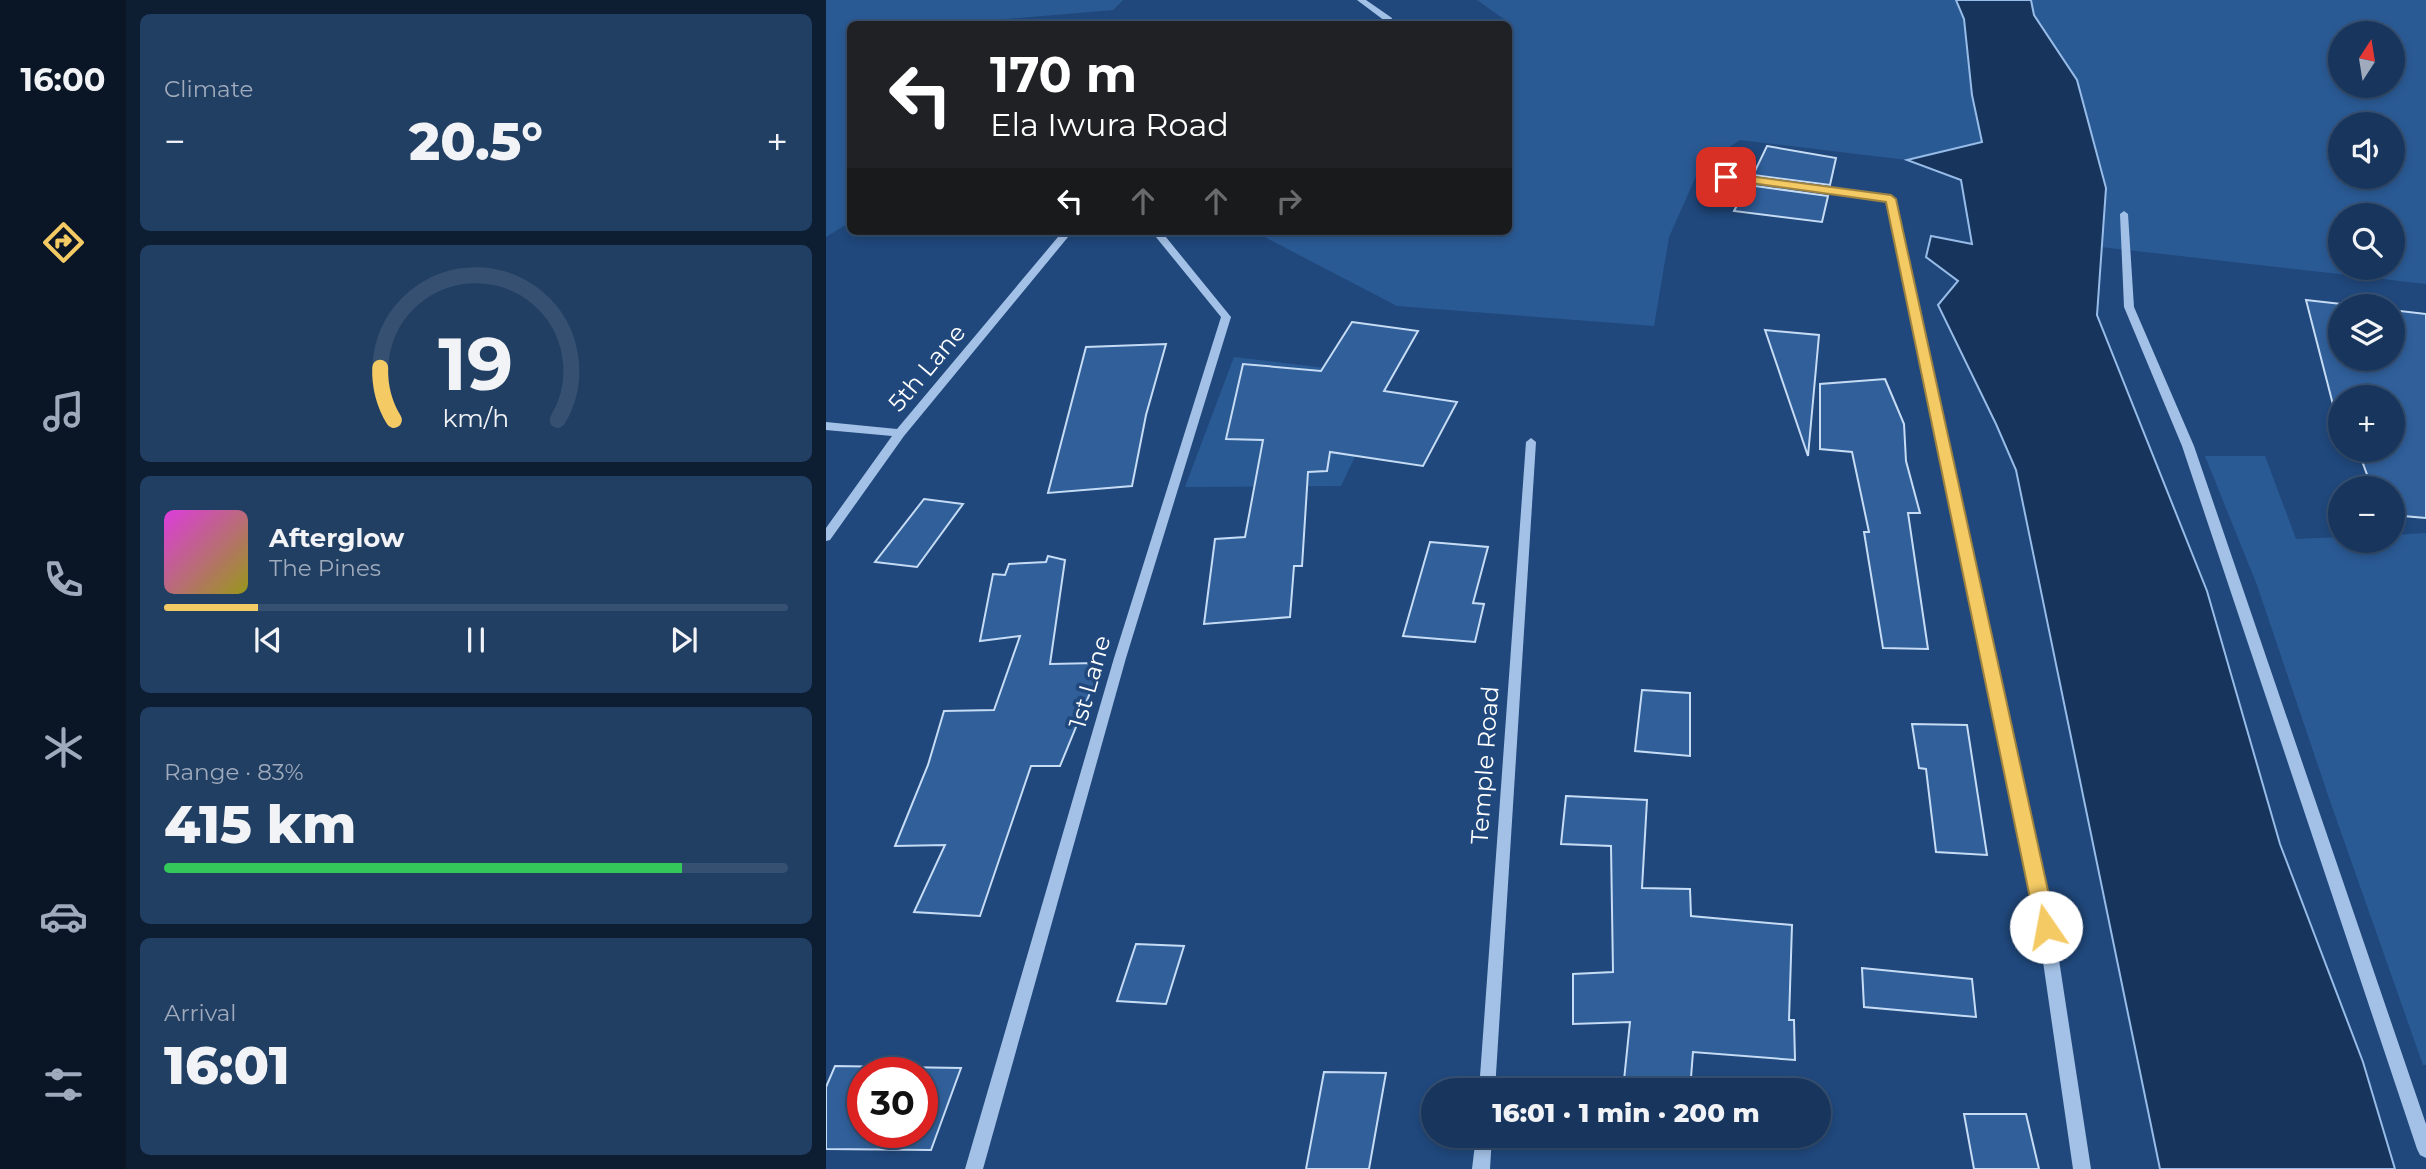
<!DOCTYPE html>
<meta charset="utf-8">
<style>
:root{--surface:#18365d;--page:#213e63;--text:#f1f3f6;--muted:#9fabbc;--line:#365072;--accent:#f4ca64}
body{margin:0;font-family:Montserrat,sans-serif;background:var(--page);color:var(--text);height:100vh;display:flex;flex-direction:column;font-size:26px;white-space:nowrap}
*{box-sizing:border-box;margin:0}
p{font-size:23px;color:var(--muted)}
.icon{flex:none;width:38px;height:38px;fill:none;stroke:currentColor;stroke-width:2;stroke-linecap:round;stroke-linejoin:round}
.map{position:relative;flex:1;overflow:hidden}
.panel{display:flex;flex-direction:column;gap:14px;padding:14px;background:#0d1e33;width:700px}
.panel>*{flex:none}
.top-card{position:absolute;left:21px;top:21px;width:665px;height:214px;border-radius:10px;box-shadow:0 4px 10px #0003,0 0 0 2px var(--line);background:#202124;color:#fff;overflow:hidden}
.needle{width:46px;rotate:12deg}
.controls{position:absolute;left:1502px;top:21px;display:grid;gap:14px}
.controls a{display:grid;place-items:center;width:77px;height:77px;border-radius:50%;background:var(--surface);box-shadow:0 4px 10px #0003,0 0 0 2px var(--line);font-size:35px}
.speed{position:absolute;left:21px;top:1057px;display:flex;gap:14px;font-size:35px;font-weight:700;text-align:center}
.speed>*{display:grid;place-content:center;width:91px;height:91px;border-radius:50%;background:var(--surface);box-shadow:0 4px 10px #0003,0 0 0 2px var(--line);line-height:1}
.speed .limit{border:10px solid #d22;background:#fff;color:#111}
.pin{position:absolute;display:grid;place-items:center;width:60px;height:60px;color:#fff;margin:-30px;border-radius:14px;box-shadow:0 4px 10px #0006}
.me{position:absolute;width:77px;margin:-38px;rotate:348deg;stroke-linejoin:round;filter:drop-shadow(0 0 5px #0008)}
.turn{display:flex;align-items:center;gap:24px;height:147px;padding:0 28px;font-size:32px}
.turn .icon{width:91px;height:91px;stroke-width:2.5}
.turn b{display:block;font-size:49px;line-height:60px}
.lanes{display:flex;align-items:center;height:66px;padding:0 28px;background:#0003;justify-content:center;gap:35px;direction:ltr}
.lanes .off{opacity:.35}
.big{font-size:52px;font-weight:800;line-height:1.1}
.panel .tile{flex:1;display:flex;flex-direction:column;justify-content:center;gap:10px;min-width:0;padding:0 24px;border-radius:10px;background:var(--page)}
.panel .dial{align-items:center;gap:0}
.dial svg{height:182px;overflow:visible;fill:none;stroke:var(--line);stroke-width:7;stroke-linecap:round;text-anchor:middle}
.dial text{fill:var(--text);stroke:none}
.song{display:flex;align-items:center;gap:21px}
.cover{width:84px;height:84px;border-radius:10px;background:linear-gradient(135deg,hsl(300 70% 55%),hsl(60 70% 35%))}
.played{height:7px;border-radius:4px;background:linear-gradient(90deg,var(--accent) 15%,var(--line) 15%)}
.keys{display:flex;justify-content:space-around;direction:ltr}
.heat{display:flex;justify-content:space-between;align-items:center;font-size:38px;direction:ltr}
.charge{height:10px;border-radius:5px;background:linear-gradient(90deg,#34c759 83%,var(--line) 0)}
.trip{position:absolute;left:595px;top:1078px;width:410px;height:70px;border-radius:35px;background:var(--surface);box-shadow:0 4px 10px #0003,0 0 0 2px var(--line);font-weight:800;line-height:70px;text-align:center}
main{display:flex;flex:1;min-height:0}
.dock{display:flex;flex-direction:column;width:126px;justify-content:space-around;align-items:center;background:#0a1625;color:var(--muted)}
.dock .icon{width:49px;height:49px}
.dock .on{color:var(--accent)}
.dock b{font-size:32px;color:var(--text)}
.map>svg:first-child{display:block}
</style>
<main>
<nav class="dock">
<b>16:00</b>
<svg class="icon on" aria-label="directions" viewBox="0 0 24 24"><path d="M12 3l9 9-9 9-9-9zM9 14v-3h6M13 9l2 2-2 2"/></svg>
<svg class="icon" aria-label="music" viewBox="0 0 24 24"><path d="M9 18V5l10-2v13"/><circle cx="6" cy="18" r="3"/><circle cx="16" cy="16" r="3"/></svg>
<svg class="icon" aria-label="phone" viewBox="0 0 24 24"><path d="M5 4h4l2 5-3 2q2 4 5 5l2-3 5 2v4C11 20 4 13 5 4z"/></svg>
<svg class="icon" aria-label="climate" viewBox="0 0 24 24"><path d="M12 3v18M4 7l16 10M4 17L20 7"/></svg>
<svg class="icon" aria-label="car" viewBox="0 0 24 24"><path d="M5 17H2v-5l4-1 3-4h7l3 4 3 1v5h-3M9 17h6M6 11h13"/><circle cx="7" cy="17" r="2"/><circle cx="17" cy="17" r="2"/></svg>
<svg class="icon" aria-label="filters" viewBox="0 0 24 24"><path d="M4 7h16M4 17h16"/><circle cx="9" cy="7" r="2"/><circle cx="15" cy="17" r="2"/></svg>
</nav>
<section class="panel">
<div class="tile"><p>Climate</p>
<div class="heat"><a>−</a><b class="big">20.5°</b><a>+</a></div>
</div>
<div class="tile dial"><svg viewBox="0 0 100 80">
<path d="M14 69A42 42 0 1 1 86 69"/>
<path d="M14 69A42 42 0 0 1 8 46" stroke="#f4ca64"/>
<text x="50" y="56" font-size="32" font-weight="700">19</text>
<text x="50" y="72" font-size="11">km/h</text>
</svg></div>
<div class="tile">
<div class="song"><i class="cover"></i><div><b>Afterglow</b><p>The Pines</p></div></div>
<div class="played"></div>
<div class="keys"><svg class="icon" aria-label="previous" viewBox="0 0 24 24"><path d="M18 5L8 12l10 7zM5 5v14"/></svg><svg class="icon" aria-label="pause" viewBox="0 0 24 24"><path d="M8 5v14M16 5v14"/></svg><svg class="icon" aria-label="next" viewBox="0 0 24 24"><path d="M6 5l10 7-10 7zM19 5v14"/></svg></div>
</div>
<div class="tile"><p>Range · 83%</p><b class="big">415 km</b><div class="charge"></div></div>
<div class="tile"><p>Arrival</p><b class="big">16:01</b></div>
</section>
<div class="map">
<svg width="1600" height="1169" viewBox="0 0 1600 1169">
<rect width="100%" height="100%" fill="#20487c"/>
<path fill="#2a5a94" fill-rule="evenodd" d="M 0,0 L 297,0 L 287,10 L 156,21 L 156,24 L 24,24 L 24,222 L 0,237 Z
M 651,0 L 1130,0 L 1138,19 L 1146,95 L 1156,142 L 1081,160 L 914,140 L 875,165 L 843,237 L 828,326 L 571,306 L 427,231 L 682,231 L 682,24 L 679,24 L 682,22 Z
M 1205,0 L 1600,0 L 1600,284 L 1275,247 L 1280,188 L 1251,80 L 1208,15 ZM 1514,33 L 1566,33 L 1566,86 L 1514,86 ZM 1514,124 L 1566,124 L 1566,177 L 1514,177 ZM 1514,215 L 1566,215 L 1566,268 L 1514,268 Z
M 408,357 L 567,376 L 515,486 L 359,487 Z
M 1379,456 L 1439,456 L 1470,539 L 1514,537 L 1514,541 L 1566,541 L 1566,535 L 1600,533 L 1600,1065 L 1597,1065 L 1504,801 L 1431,585 Z"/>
<path fill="#16345c" stroke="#97bce8" stroke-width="2" d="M 1130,0 L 1205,0 L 1208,15 L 1251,80 L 1280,188 L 1271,315 L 1381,591 L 1454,844 L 1537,1062 L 1569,1169 L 1334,1169 L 1190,470 L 1170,424 L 1112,305 L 1132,281 L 1100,257 L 1105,236 L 1146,244 L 1135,180 L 1081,160 L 1156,142 L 1146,95 L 1138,19 Z"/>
<path fill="#305f9a" stroke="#c6dcf5" stroke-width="2" fill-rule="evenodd" d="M 941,146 L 1010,158 L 1004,185 L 927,175 Z
M 922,185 L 1002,196 L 996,222 L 908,211 Z
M 1480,300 L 1533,306 L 1514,306 L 1514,359 L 1566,359 L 1566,310 L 1600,314 L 1600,518 L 1566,515 L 1566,488 L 1546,488 L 1532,450 L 1566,450 L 1566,397 L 1514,397 L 1514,420 L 1511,420 Z
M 526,322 L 592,331 L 558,391 L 631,402 L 597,466 L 504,452 L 501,471 L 482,472 L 476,566 L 468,566 L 464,617 L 378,624 L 389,539 L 419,537 L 437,440 L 400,439 L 417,364 L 495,371 Z
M 939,330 L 993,335 L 982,456 Z
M 340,344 L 320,415 L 306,486 L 222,493 L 260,347 Z
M 1059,379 L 1078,424 L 1080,461 L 1094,513 L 1082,513 L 1102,649 L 1057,648 L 1038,532 L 1043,532 L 1026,452 L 994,449 L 994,384 Z
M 98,499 L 137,504 L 91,567 L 49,562 Z
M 604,542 L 662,547 L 647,603 L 658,604 L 649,642 L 577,636 Z
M 222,556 L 239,560 L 224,664 L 270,663 L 268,670 L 273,671 L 234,766 L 205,766 L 154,916 L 88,912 L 119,845 L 69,846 L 102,765 L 118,711 L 168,710 L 194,636 L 154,641 L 167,574 L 179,575 L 183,564 L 220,562 Z
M 816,690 L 864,693 L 864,756 L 809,751 Z
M 1086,724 L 1141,725 L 1161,855 L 1110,852 L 1100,769 L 1093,768 Z
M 740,796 L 821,800 L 816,888 L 864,889 L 865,916 L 966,925 L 963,1020 L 968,1020 L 969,1060 L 867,1052 L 864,1090 L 797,1090 L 804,1022 L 747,1024 L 747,974 L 787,972 L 785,846 L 735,844 Z
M 310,944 L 358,946 L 340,1004 L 291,1001 Z
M 1036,968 L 1146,979 L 1150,1017 L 1038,1007 Z
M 9,1066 L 135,1068 L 105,1150 L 0,1149 L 0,1087 ZM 37,1073 L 96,1073 L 96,1132 L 37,1132 Z
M 498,1072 L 560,1073 L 543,1169 L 480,1169 Z
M 1138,1114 L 1200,1114 L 1213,1169 L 1148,1169 Z"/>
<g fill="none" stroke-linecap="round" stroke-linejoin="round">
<path fill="#a3c1e6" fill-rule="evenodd" d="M 531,0 L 540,0 L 566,18 L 564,24 L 558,24 L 559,21 Z
M 900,174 L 1065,196 L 1069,199 L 1228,927 L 1265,1169 L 1247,1169 L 1212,927 L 1061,201 L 897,179 L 896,177 Z
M 1298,211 L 1302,214 L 1308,307 L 1368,446 L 1600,1124 L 1600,1158 L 1594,1155 L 1591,1149 L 1356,446 L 1298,307 L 1294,214 Z
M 237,231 L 247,231 L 78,436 L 4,540 L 0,541 L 0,528 L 66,436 L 0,430 L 0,422 L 71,429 Z
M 325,231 L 335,231 L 405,317 L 300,658 L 157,1169 L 139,1169 L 288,658 L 395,317 Z
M 705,438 L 710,442 L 669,1090 L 653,1090 L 700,442 Z
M 650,1136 L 666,1136 L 664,1169 L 646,1169 Z"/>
</g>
<path fill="#f4ca64" stroke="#9f8341" stroke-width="2" d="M 900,173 L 1065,195 L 1070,199 L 1230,927 L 1227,934 L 1220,936 L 1213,934 L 1210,927 L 1060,202 L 896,179 L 896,174 Z"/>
<g text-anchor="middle" stroke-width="7" stroke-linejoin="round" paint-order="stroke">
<g font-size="24" fill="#fff" stroke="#20487c">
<text transform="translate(101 368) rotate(-50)" y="8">5th Lane</text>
<text transform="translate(264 682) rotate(-74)" y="8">1st Lane</text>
<text transform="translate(659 765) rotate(-86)" y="8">Temple Road</text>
</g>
</g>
</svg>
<div class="controls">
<a><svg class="needle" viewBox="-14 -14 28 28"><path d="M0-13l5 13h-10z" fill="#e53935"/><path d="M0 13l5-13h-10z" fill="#9fabbc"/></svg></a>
<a><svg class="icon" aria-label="sound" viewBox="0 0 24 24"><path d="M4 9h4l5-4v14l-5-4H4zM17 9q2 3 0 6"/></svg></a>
<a><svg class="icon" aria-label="search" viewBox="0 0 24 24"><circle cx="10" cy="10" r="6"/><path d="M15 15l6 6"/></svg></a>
<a><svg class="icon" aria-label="layers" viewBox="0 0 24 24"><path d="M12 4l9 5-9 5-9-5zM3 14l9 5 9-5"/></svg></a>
<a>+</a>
<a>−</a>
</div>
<div class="speed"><div class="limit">30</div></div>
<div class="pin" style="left:900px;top:177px;background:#d93025"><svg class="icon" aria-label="arrive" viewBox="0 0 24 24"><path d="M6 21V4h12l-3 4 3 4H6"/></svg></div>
<svg class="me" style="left:1220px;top:927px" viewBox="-20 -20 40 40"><circle r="19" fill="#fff"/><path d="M0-13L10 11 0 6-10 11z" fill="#f4ca64"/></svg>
<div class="trip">16:01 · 1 min · 200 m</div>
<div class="top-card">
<div class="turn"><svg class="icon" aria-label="left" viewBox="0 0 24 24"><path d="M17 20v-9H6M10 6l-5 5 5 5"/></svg><div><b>170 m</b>Ela Iwura Road</div></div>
<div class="lanes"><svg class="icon" aria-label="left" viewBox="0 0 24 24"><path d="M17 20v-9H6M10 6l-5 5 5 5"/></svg><svg class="icon off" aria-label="ahead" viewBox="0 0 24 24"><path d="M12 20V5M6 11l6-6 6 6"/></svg><svg class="icon off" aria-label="ahead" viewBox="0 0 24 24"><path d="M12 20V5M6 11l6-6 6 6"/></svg><svg class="icon off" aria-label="right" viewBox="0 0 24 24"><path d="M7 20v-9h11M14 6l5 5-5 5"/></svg></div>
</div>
</div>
</main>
